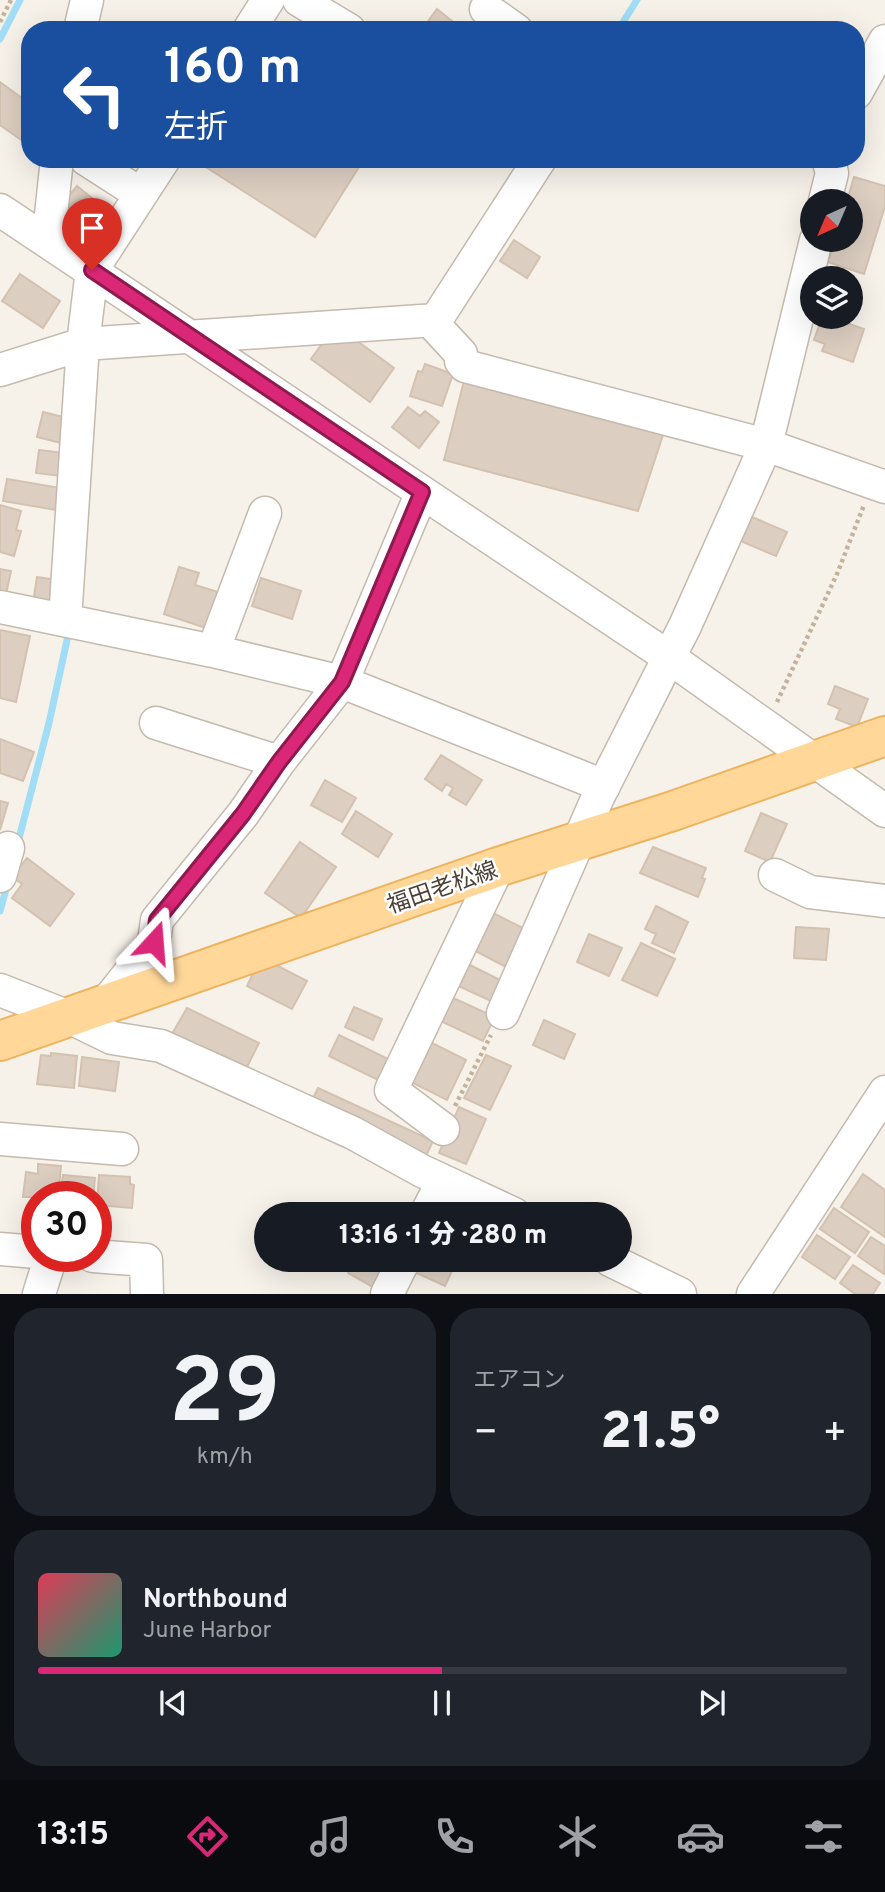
<!DOCTYPE html>
<html lang="ja">
<meta charset="utf-8">
<style>
:root{--surface:#171b24;--page:#20242c;--text:#f1f3f6;--muted:#9ea1a6;--line:#363941;--accent:#db2777}
body{margin:0;font-family:Overpass,"Noto Sans JP",sans-serif;background:var(--page);color:var(--text);height:100vh;display:flex;flex-direction:column;font-size:26px;white-space:nowrap}
*{box-sizing:border-box;margin:0}
p{font-size:23px;color:var(--muted)}
.icon{flex:none;width:38px;height:38px;fill:none;stroke:currentColor;stroke-width:2;stroke-linecap:round;stroke-linejoin:round}
.map{position:relative;height:1294px;overflow:hidden}
.drawer{display:flex;flex-direction:column;gap:14px;padding:14px;background:#0d0f14;flex:1}
.drawer>*{flex:none}
.guide{position:absolute;left:21px;top:21px;width:844px;height:147px;border-radius:28px;box-shadow:0 7px 28px #0002;background:#1a4fa0;color:#fff;overflow:hidden}
.needle{width:46px;rotate:224deg}
.fabs{position:absolute;left:800px;top:189px;display:grid;gap:14px}
.fabs a{display:grid;place-items:center;width:63px;height:63px;border-radius:50%;background:var(--surface);box-shadow:0 7px 28px #0002;font-size:35px}
.speed{position:absolute;left:21px;top:1181px;display:flex;gap:14px;font-size:35px;font-weight:700;text-align:center}
.speed>*{display:grid;place-content:center;width:91px;height:91px;border-radius:50%;background:var(--surface);box-shadow:0 7px 28px #0002;line-height:1}
.speed .limit{border:10px solid #d22;background:#fff;color:#111}
.pin{position:absolute;display:grid;place-items:center;width:60px;height:60px;color:#fff;margin:-72px -30px;border-radius:50% 50% 50% 0;rotate:-45deg;box-shadow:0 0 7px #0007}
.pin .icon{rotate:45deg}
.me{position:absolute;width:77px;margin:-38px;rotate:19deg;stroke-linejoin:round;filter:drop-shadow(0 0 5px #0008)}
.turn{display:flex;align-items:center;gap:24px;height:147px;padding:0 28px;font-size:32px}
.turn .icon{width:91px;height:91px;stroke-width:2.5}
.turn b{display:block;font-size:49px;line-height:60px}
.big{font-size:52px;font-weight:800;line-height:1.1}
.drawer .widget{flex:1;display:flex;flex-direction:column;justify-content:center;gap:10px;min-width:0;padding:0 24px;border-radius:28px;background:var(--page)}
.drawer .dial{align-items:center;gap:0}
.dial b{font-size:91px;line-height:1}
.song{display:flex;align-items:center;gap:21px}
.cover{width:84px;height:84px;border-radius:10px;background:linear-gradient(135deg,hsl(350 70% 55%),hsl(160 70% 35%))}
.played{height:7px;border-radius:4px;background:linear-gradient(90deg,var(--accent) 50%,var(--line) 50%)}
.keys{display:flex;justify-content:space-around;direction:ltr}
.heat{display:flex;justify-content:space-between;align-items:center;font-size:38px;direction:ltr}
.drawer .tiles{flex:1;display:grid;gap:14px;grid-template-columns:1fr 1fr}
.widget:last-child{grid-column:span 2}
.trip{position:absolute;left:254px;top:1202px;width:378px;height:70px;border-radius:35px;background:var(--surface);box-shadow:0 7px 28px #0002;font-weight:800;line-height:70px;text-align:center}
.dock{display:flex;height:112px;justify-content:space-around;align-items:center;background:#090b0e;color:var(--muted)}
.dock .icon{width:49px;height:49px}
.dock .selected{color:var(--accent)}
.dock b{font-size:32px;color:var(--text)}
.map>svg:first-child{display:block}
</style>
<div class="map">
<svg width="885" height="1294" viewBox="0 0 885 1294">
<rect width="100%" height="100%" fill="#f6f1e9"/>
<g fill="none" stroke-linecap="round" stroke-linejoin="round">
<path stroke="#a2ddf7" stroke-width="7" d="M 618,30 L 637,0
M 0,39 L 20,0
M 17,846 L 49,723 L 69,631
M 0,911 L 8,882"/>
</g>
<path fill="#dccec1" stroke="#d4c2b0" stroke-width="2" d="M 437,9 L 462,29 L 461,30 L 423,28 Z
M 0,82 L 30,104 L 30,146 L 0,125 Z
M 199,159 L 364,159 L 315,237 L 198,162 Z
M 854,177 L 885,186 L 885,206 L 864,274 L 828,262 L 835,240 L 850,240 L 852,204 L 847,201 Z
M 77,186 L 93,199 L 79,216 L 63,203 Z
M 99,201 L 115,212 L 102,231 L 86,219 Z
M 514,240 L 540,257 L 527,278 L 500,261 Z
M 20,274 L 60,301 L 43,328 L 2,301 Z
M 822,317 L 842,317 L 841,321 L 864,329 L 853,362 L 822,351 L 825,344 L 814,340 Z
M 329,334 L 340,335 L 350,342 L 353,338 L 394,368 L 370,402 L 311,359 Z
M 425,364 L 453,374 L 442,406 L 410,396 L 418,371 L 422,372 Z
M 464,381 L 664,432 L 638,511 L 444,460 Z
M 408,407 L 420,416 L 425,411 L 439,422 L 419,448 L 392,427 Z
M 43,412 L 75,420 L 69,445 L 37,437 Z
M 39,450 L 73,454 L 69,477 L 36,473 Z
M 7,479 L 72,490 L 68,512 L 3,501 Z
M 0,505 L 21,511 L 16,530 L 21,531 L 14,556 L 0,552 Z
M 752,517 L 787,532 L 776,556 L 743,542 L 742,539 Z
M 179,567 L 199,573 L 195,585 L 221,593 L 209,629 L 164,614 Z
M 0,569 L 11,571 L 5,599 L 0,598 Z
M 37,577 L 64,581 L 60,607 L 33,603 Z
M 261,578 L 301,591 L 292,619 L 252,606 Z
M 0,630 L 30,636 L 16,702 L 0,698 Z
M 835,686 L 868,699 L 857,727 L 836,719 L 840,709 L 828,704 Z
M 0,739 L 34,752 L 23,781 L 0,773 Z
M 441,755 L 482,780 L 466,805 L 449,795 L 453,788 L 446,784 L 442,791 L 425,779 Z
M 325,780 L 356,798 L 342,822 L 311,805 Z
M 0,801 L 8,803 L 0,830 Z
M 356,811 L 392,834 L 378,857 L 342,834 Z
M 761,813 L 787,824 L 770,862 L 745,851 Z
M 300,842 L 336,867 L 301,918 L 265,893 Z
M 653,847 L 706,868 L 702,878 L 705,879 L 698,897 L 640,873 Z
M 27,858 L 74,894 L 50,926 L 12,898 L 22,884 L 12,877 Z
M 656,906 L 688,922 L 674,953 L 652,943 L 656,934 L 645,929 Z
M 485,909 L 529,931 L 510,969 L 466,946 Z
M 796,927 L 829,929 L 826,960 L 794,958 Z
M 589,934 L 622,948 L 609,976 L 577,962 Z
M 641,943 L 675,959 L 657,996 L 622,980 Z
M 266,960 L 307,981 L 292,1009 L 247,986 L 257,965 Z
M 464,962 L 502,981 L 493,1002 L 454,984 Z
M 442,993 L 495,1017 L 483,1041 L 430,1016 Z
M 354,1007 L 382,1019 L 373,1040 L 345,1027 Z
M 187,1008 L 259,1043 L 243,1075 L 169,1039 Z
M 544,1020 L 575,1034 L 564,1059 L 533,1045 Z
M 339,1035 L 392,1061 L 382,1082 L 329,1056 Z
M 424,1039 L 466,1060 L 447,1100 L 405,1079 Z
M 51,1053 L 77,1056 L 74,1088 L 37,1084 L 41,1055 L 51,1056 Z
M 486,1055 L 511,1066 L 490,1110 L 464,1098 Z
M 82,1057 L 119,1062 L 115,1091 L 79,1086 Z
M 318,1088 L 433,1141 L 425,1158 L 310,1104 Z
M 459,1107 L 486,1119 L 466,1164 L 439,1153 Z
M 38,1164 L 61,1166 L 58,1197 L 23,1197 L 26,1172 L 38,1174 Z
M 863,1174 L 885,1190 L 885,1237 L 841,1207 Z
M 63,1175 L 95,1178 L 93,1197 L 60,1197 Z
M 99,1175 L 130,1177 L 130,1184 L 134,1185 L 132,1208 L 97,1205 Z
M 446,1203 L 460,1210 L 467,1214 L 440,1214 Z
M 834,1208 L 869,1232 L 855,1253 L 820,1229 Z
M 817,1235 L 850,1257 L 835,1279 L 802,1257 Z
M 871,1237 L 885,1246 L 884,1274 L 858,1256 Z
M 356,1260 L 396,1260 L 378,1290 L 348,1273 Z
M 415,1260 L 457,1260 L 445,1286 L 410,1270 Z
M 853,1265 L 880,1283 L 873,1294 L 855,1294 L 840,1283 Z"/>
<g fill="none" stroke-linecap="round" stroke-linejoin="round">
<g stroke="#c5baae" stroke-width="35">
<path id="minor" d="M 299,0 L 349,30
M 486,9 L 516,30
M 80,30 L 87,0
M 249,30 L 268,0
M 856,93 L 885,41
M 86,159 L 131,188
M 825,201 L 832,173 L 828,159
M 0,210 L 670,658 L 885,811
M 52,244 L 50,224 L 57,159
M 436,320 L 436,327 L 461,354 L 461,361 L 465,366 L 766,445 L 885,487
M 0,370 L 83,344 L 436,320 L 540,159
M 0,607 L 213,651 L 342,682 L 604,786
M 65,620 L 83,344 L 92,270 L 164,159
M 213,651 L 265,513
M 156,723 L 279,762
M 775,875 L 810,892 L 885,901
M 0,876 L 8,848
M 0,990 L 69,1017 L 112,1038 L 161,1046 L 353,1133 L 422,1171 L 514,1214
M 106,1003 L 154,942 L 157,920 L 243,814 L 279,762 L 342,682 L 422,492
M 503,1013 L 598,797 L 685,626 L 766,445 L 816,240
M 443,1129 L 391,1090 L 498,867
M 0,1139 L 122,1149
M 426,1214 L 443,1181
M 0,1249 L 37,1252
M 93,1256 L 146,1260 L 147,1294
M 610,1260 L 680,1294
M 39,1294 L 51,1256
M 387,1294 L 404,1260
M 753,1294 L 885,1092"/>
</g>
<g stroke="#eeb35f" stroke-width="42">
<path id="major" d="M 0,1041 L 498,867 L 673,811 L 885,736"/>
</g>
<path stroke="#c5b29b" stroke-width="4.5" stroke-dasharray="3.5 3.5" stroke-linecap="butt" d="M 0,22 L 11,0
M 777,702 L 837,574 L 864,505
M 455,1106 L 491,1035"/>
<use href="#minor" stroke="#fff" stroke-width="32"/>
<use href="#major" stroke="#ffd799" stroke-width="38"/>
</g>
<g fill="none" stroke-linecap="round" stroke-linejoin="round">
<g stroke="#8e194d" stroke-width="18">
<path id="route" d="M 92,270 L 422,492 L 342,682 L 279,762 L 243,814 L 157,920 L 154,942"/>
</g>
<use href="#route" stroke="#db2777" stroke-width="12"/>
</g>
<g text-anchor="middle" stroke-width="5" stroke-linejoin="round" paint-order="stroke">
<g font-size="23" fill="#4b4137" stroke="#fff">
<text transform="translate(442 887) rotate(-19)" y="8">福田老松線</text>
</g>
</g>
</svg>
<div class="fabs">
<a><svg class="needle" viewBox="-14 -14 28 28"><path d="M0-13l5 13h-10z" fill="#e53935"/><path d="M0 13l5-13h-10z" fill="#9ea1a6"/></svg></a>
<a><svg class="icon" aria-label="layers" viewBox="0 0 24 24"><path d="M12 4l9 5-9 5-9-5zM3 14l9 5 9-5"/></svg></a>
</div>
<div class="speed"><div class="limit">30</div></div>
<div class="pin" style="left:92px;top:270px;background:#d93025"><svg class="icon" aria-label="arrive" viewBox="0 0 24 24"><path d="M6 21V4h12l-3 4 3 4H6"/></svg></div>
<svg class="me" style="left:154px;top:942px" viewBox="-20 -20 40 40"><path d="M0-17L14 15 0 8-14 15z" fill="#db2777" stroke="#fff" stroke-width="4"/></svg>
<div class="trip">13:16 · 1 分 · 280 m</div>
<div class="guide">
<div class="turn"><svg class="icon" aria-label="left" viewBox="0 0 24 24"><path d="M17 20v-9H6M10 6l-5 5 5 5"/></svg><div><b>160 m</b>左折</div></div>
</div>
</div>
<section class="drawer">
<div class="tiles">
<div class="widget dial"><b>29</b><p>km/h</p></div>
<div class="widget"><p>エアコン</p>
<div class="heat"><a>−</a><b class="big">21.5°</b><a>+</a></div>
</div>
<div class="widget">
<div class="song"><i class="cover"></i><div><b>Northbound</b><p>June Harbor</p></div></div>
<div class="played"></div>
<div class="keys"><svg class="icon" aria-label="previous" viewBox="0 0 24 24"><path d="M18 5L8 12l10 7zM5 5v14"/></svg><svg class="icon" aria-label="pause" viewBox="0 0 24 24"><path d="M8 5v14M16 5v14"/></svg><svg class="icon" aria-label="next" viewBox="0 0 24 24"><path d="M6 5l10 7-10 7zM19 5v14"/></svg></div>
</div>
</div>
</section>
<nav class="dock">
<b>13:15</b>
<svg class="icon selected" aria-label="directions" viewBox="0 0 24 24"><path d="M12 3l9 9-9 9-9-9zM9 14v-3h6M13 9l2 2-2 2"/></svg>
<svg class="icon" aria-label="music" viewBox="0 0 24 24"><path d="M9 18V5l10-2v13"/><circle cx="6" cy="18" r="3"/><circle cx="16" cy="16" r="3"/></svg>
<svg class="icon" aria-label="phone" viewBox="0 0 24 24"><path d="M5 4h4l2 5-3 2q2 4 5 5l2-3 5 2v4C11 20 4 13 5 4z"/></svg>
<svg class="icon" aria-label="climate" viewBox="0 0 24 24"><path d="M12 3v18M4 7l16 10M4 17L20 7"/></svg>
<svg class="icon" aria-label="car" viewBox="0 0 24 24"><path d="M5 17H2v-5l4-1 3-4h7l3 4 3 1v5h-3M9 17h6M6 11h13"/><circle cx="7" cy="17" r="2"/><circle cx="17" cy="17" r="2"/></svg>
<svg class="icon" aria-label="filters" viewBox="0 0 24 24"><path d="M4 7h16M4 17h16"/><circle cx="9" cy="7" r="2"/><circle cx="15" cy="17" r="2"/></svg>
</nav>
